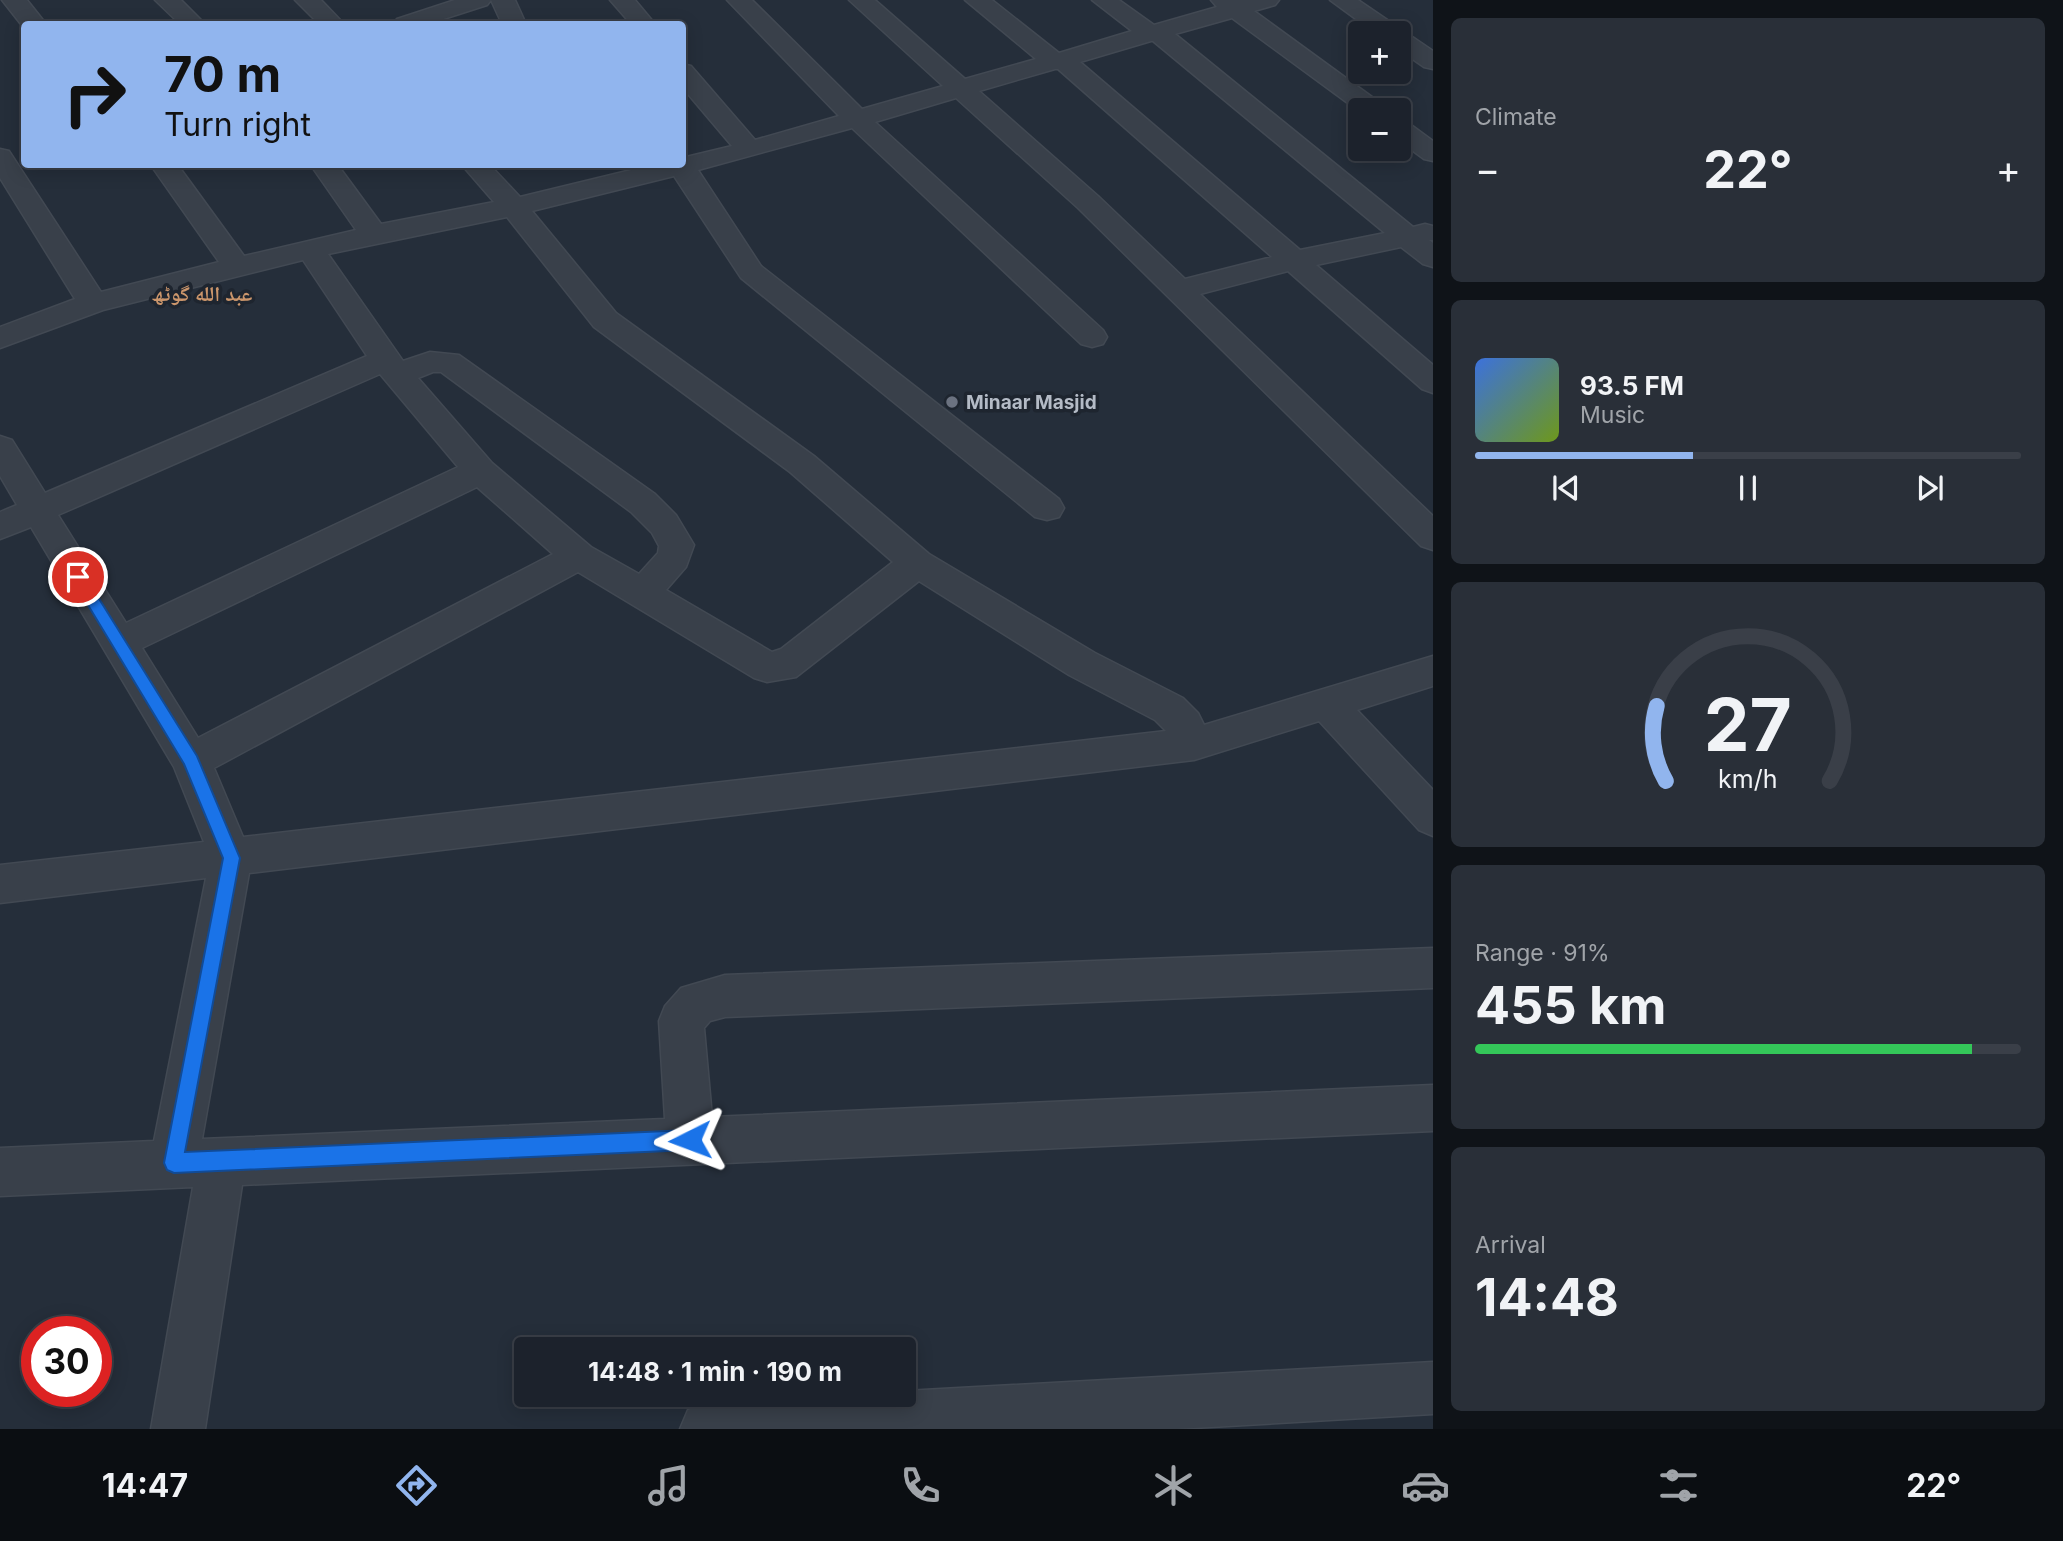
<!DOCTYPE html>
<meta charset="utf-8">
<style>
:root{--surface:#1c222c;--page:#292f38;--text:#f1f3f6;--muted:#a0a4a9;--line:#3a3f48;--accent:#91b5ee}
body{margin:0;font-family:Inter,"Noto Naskh Arabic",sans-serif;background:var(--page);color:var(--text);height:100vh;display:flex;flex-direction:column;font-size:26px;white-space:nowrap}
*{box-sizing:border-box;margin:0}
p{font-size:23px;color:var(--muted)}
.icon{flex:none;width:38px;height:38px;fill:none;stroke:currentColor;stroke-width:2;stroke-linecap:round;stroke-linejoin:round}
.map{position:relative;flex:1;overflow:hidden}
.panel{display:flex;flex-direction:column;gap:18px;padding:18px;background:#0f1318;width:630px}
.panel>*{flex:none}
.hud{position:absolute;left:21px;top:21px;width:665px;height:147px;border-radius:7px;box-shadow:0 4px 18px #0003,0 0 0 2px var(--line);background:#91b5ee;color:#111;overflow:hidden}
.controls{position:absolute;left:1348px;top:21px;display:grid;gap:14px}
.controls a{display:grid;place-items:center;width:63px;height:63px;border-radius:7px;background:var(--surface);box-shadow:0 4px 18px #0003,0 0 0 2px var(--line);font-size:35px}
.speed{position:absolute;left:21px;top:1316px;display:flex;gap:14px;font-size:35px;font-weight:700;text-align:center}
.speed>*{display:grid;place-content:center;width:91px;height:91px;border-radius:50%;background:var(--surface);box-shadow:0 4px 18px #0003,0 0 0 2px var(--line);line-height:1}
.speed .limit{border:10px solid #d22;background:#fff;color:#111}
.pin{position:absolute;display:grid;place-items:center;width:60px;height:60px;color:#fff;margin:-30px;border:4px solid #fff;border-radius:50%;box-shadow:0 2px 7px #0007}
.me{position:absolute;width:77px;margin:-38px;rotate:267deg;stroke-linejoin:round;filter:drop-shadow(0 0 5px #0008)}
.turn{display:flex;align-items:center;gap:24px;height:147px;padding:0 28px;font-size:32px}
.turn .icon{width:91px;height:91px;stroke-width:2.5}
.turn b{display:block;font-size:49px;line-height:60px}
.big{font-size:52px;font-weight:700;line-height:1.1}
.panel .widget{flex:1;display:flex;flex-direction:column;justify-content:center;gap:10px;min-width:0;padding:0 24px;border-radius:10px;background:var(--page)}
.panel .dial{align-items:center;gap:0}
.dial svg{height:182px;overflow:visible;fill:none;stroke:var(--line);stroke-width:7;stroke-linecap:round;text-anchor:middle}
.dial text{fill:var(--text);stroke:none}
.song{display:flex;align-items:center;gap:21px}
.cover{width:84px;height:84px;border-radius:10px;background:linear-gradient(135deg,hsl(220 70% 55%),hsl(80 70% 35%))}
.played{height:7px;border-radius:4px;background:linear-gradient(90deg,var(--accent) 40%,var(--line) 40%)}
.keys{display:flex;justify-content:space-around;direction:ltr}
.heat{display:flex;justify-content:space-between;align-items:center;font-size:38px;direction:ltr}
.charge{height:10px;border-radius:5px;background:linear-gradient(90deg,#34c759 91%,var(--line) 0)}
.trip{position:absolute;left:514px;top:1337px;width:402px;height:70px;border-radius:7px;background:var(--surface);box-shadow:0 4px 18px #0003,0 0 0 2px var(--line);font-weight:700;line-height:70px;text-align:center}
.menu{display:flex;height:112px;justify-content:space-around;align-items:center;background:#0b0e12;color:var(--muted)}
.menu .icon{width:49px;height:49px}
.menu .current{color:var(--accent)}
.menu b{font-size:32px;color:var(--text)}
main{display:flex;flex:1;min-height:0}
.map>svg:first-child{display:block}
</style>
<main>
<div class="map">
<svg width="1433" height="1429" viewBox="0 0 1433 1429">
<rect width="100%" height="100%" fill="#252e3a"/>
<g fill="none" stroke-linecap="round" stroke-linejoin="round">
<g stroke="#424953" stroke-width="3">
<path id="street" d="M 2,0 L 27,0 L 46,24 L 24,24 L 24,28 Z
M 155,0 L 181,0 L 205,24 L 180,24 Z
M 295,0 L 321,0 L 344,24 L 319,24 Z
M 455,0 L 491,0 L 487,5 L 428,24 L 393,24 L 397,19 Z
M 491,0 L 515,0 L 526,24 L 502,24 Z
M 610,0 L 635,0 L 655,24 L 631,24 Z
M 727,0 L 752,0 L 862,109 L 943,86 L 849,0 L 875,0 L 965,79 L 1036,59 L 965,0 L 992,0 L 1059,53 L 1132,31 L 1092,0 L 1119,0 L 1154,25 L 1217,7 L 1211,0 L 1279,0 L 1275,5 L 1254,11 L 1383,105 L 1387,110 L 1360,112 L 1232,18 L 1175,34 L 1413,227 L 1425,224 L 1433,226 L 1433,240 L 1429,240 L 1433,243 L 1433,267 L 1423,264 L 1401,247 L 1316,265 L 1433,365 L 1433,393 L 1422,389 L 1288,271 L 1200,294 L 1433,516 L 1433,550 L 1421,546 L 1078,208 L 956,98 L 875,122 L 1103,330 L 1107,337 L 1103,344 L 1092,347 L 1081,344 L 852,128 L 698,170 L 761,266 L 1059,499 L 1064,508 L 1059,517 L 1047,520 L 1035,517 L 741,278 L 674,176 L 532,211 L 616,313 L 814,456 L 929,554 L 1095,653 L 1183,698 L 1198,713 L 1204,725 L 1433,656 L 1433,686 L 1357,710 L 1433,790 L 1433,836 L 1419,830 L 1319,721 L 1194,760 L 249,873 L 202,1139 L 665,1119 L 659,1021 L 665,1006 L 681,988 L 725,975 L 1433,948 L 1433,988 L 725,1017 L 710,1021 L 704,1028 L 712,1117 L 1433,1085 L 1433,1131 L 242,1185 L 205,1429 L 151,1429 L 193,1187 L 0,1196 L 0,1148 L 154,1141 L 206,878 L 0,903 L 0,865 L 204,842 L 174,767 L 31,527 L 0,539 L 0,512 L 17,505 L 0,476 L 0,436 L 12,440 L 45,493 L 367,356 L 303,260 L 103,310 L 0,348 L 0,327 L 75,299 L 0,178 L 0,149 L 9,151 L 101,292 L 219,262 L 150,164 L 177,164 L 244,256 L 356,230 L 310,164 L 337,164 L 381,224 L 494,202 L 461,164 L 489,164 L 520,197 L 656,164 L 682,164 L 682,158 L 732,146 L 682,87 L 682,64 L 691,66 L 755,140 L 839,116 ZM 1151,41 L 1153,41 L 1385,233 L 1300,250 L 1080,62 ZM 1055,69 L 1058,69 L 1272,257 L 1185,279 L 1098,196 L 979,91 ZM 507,217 L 594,327 L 790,472 L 893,562 L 781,649 L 772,652 L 666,590 L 686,567 L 694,545 L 676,515 L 655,494 L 459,355 L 430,352 L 403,361 L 328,254 ZM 433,372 L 441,372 L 631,512 L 652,533 L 659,546 L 658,553 L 639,574 L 591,547 L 492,463 L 418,378 ZM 380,374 L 458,467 L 126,623 L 58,515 ZM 477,487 L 553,554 L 198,738 L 142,648 ZM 578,572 L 754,678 L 767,682 L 796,677 L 919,581 L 1069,675 L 1155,720 L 1166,731 L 243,837 L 214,768 Z
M 1330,0 L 1358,0 L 1433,51 L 1433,69 L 1424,67 L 1398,49 L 1398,33 L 1375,33 Z
M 1398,120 L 1407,122 L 1433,141 L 1433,161 L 1424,159 L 1398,140 Z
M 1433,1362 L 1433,1414 L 1176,1429 L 680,1429 L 688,1410 L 707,1402 L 841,1395 L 905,1395 L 905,1391 Z"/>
</g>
<use href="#street" fill="#39404a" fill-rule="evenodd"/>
</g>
<path fill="#1a73e8" stroke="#114b97" stroke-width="2" d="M 78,571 L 83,573 L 197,756 L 240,858 L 185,1152 L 690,1130 L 697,1133 L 700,1140 L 697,1147 L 690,1150 L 174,1173 L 167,1170 L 164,1163 L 223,858 L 184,764 L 71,577 Z"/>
<circle fill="#6b7280" stroke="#1e252f" stroke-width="2.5" cx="952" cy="402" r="7"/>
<g text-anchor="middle" stroke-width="7" stroke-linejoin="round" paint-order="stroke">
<g font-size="19" font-weight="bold" fill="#b4bbc6" stroke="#1e252f" text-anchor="start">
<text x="966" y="409">Minaar Masjid</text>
</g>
<g font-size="21" font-weight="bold" fill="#ca956b" stroke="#1e252f">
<text x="202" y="301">عبد الله گوٹھ</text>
</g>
</g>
</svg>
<div class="controls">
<a>+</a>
<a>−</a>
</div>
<div class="speed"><div class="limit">30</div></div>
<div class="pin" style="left:78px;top:577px;background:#d93025"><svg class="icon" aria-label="arrive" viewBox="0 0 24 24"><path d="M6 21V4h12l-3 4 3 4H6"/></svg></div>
<svg class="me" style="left:690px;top:1140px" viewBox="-20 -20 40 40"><path d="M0-17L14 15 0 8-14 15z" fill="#1a73e8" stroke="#fff" stroke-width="4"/></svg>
<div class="trip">14:48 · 1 min · 190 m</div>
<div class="hud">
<div class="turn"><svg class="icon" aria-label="right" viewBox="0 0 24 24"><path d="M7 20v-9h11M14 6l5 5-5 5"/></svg><div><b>70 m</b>Turn right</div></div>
</div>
</div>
<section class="panel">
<div class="widget"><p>Climate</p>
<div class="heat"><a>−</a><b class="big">22°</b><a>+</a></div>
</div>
<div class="widget">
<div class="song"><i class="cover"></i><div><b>93.5 FM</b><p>Music</p></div></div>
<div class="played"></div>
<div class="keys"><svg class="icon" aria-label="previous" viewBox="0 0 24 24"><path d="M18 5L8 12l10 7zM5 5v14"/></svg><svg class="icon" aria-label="pause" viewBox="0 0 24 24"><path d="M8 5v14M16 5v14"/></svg><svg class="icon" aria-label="next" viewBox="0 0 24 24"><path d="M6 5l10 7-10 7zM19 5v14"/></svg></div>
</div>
<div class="widget dial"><svg viewBox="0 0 100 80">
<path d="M14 69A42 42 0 1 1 86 69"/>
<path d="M14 69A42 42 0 0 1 10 36" stroke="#91b5ee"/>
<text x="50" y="56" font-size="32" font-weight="700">27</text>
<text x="50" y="72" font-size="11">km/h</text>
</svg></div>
<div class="widget"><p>Range · 91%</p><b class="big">455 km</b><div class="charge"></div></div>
<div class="widget"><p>Arrival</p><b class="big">14:48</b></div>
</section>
</main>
<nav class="menu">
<b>14:47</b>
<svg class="icon current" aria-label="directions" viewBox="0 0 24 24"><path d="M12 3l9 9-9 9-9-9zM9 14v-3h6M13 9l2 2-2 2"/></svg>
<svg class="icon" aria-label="music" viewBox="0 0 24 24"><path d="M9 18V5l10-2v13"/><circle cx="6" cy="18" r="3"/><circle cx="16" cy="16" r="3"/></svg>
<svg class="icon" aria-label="phone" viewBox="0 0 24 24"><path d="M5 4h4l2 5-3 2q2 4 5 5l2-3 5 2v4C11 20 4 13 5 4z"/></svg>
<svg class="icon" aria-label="climate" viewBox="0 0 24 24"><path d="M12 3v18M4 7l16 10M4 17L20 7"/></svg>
<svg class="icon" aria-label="car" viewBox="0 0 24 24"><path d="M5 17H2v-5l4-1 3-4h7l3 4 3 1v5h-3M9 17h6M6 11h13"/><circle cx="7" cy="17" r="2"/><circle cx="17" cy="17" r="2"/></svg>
<svg class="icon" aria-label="filters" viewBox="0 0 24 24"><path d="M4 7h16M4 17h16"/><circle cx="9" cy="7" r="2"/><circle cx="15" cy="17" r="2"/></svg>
<b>22°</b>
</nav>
